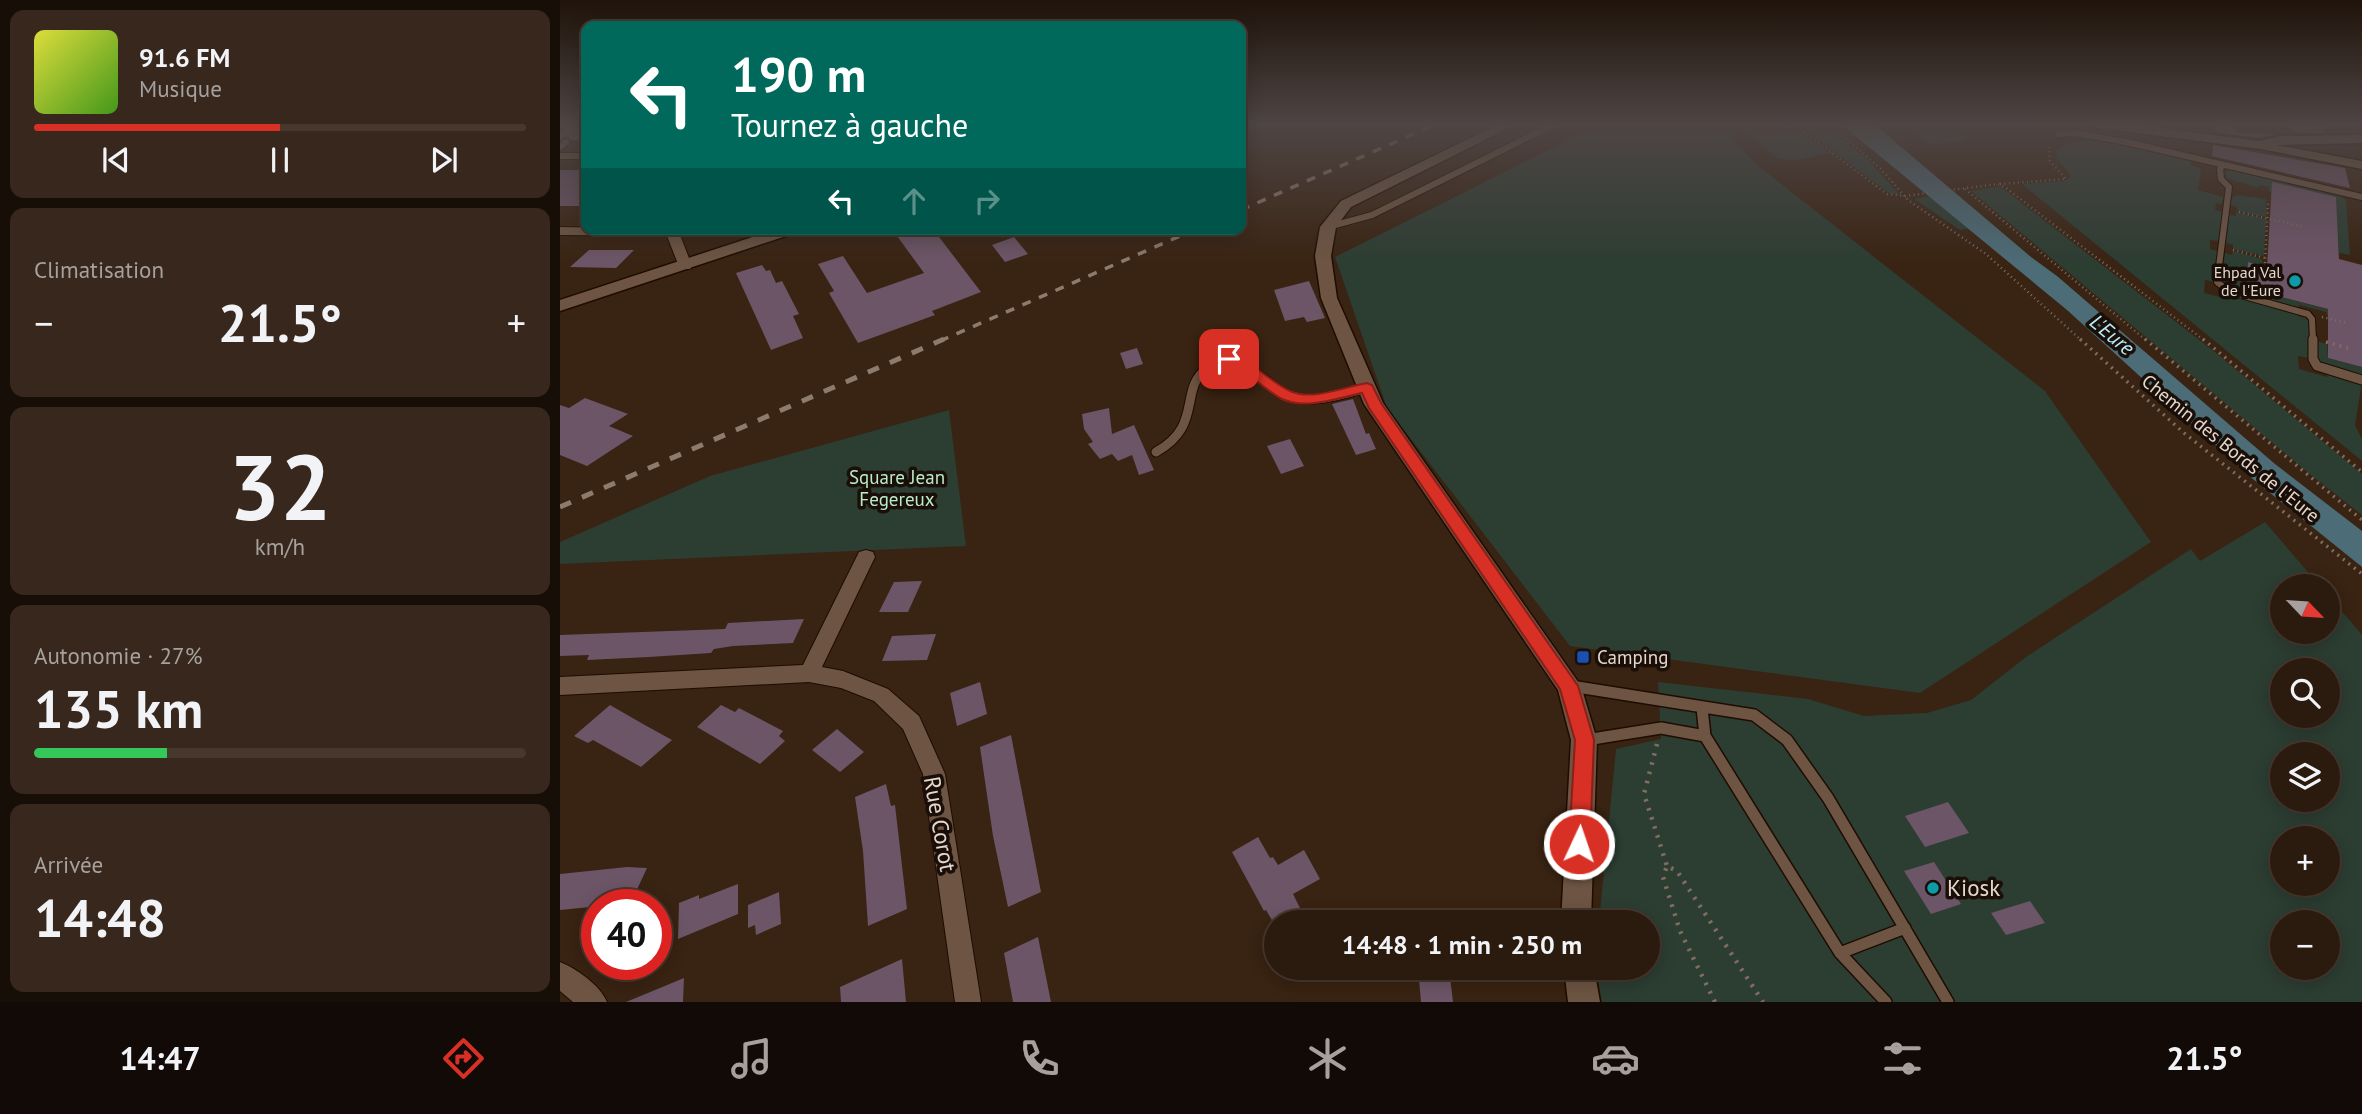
<!DOCTYPE html>
<html lang="fr">
<meta charset="utf-8">
<style>
:root{--surface:#2b1a0e;--page:#37271c;--text:#f1f3f6;--muted:#a6a19e;--line:#47382e;--accent:#d93025}
body{margin:0;font-family:"PT Sans",sans-serif;background:var(--page);color:var(--text);height:100vh;display:flex;flex-direction:column;font-size:26px;white-space:nowrap}
*{box-sizing:border-box;margin:0}
p{font-size:23px;color:var(--muted)}
.icon{flex:none;width:38px;height:38px;fill:none;stroke:currentColor;stroke-width:2;stroke-linecap:round;stroke-linejoin:round}
.map{position:relative;flex:1;overflow:hidden}
.sheet{display:flex;flex-direction:column;gap:10px;padding:10px;background:#180e08;width:560px}
.sheet>*{flex:none}
.top-card{position:absolute;left:21px;top:21px;width:665px;height:214px;border-radius:14px;box-shadow:0 4px 18px #0003,0 0 0 2px var(--line);background:#00695c;color:#fff;overflow:hidden}
.needle{width:46px;rotate:115deg}
.buttons{position:absolute;left:1710px;top:574px;display:grid;gap:14px}
.buttons a{display:grid;place-items:center;width:70px;height:70px;border-radius:50%;background:var(--surface);box-shadow:0 4px 18px #0003,0 0 0 2px var(--line);font-size:35px}
.speed{position:absolute;left:21px;top:889px;display:flex;gap:14px;font-size:35px;font-weight:700;text-align:center}
.speed>*{display:grid;place-content:center;width:91px;height:91px;border-radius:50%;background:var(--surface);box-shadow:0 4px 18px #0003,0 0 0 2px var(--line);line-height:1}
.speed .limit{border:10px solid #d22;background:#fff;color:#111}
.pin{position:absolute;display:grid;place-items:center;width:60px;height:60px;color:#fff;margin:-30px;border-radius:14px;box-shadow:0 4px 10px #0006}
.me{position:absolute;width:77px;margin:-38px;rotate:3deg;stroke-linejoin:round;filter:drop-shadow(0 0 5px #0008)}
.turn{display:flex;align-items:center;gap:24px;height:147px;padding:0 35px;font-size:32px}
.turn .icon{width:91px;height:91px;stroke-width:2.5}
.turn b{display:block;font-size:49px;line-height:60px}
.lanes{display:flex;align-items:center;height:66px;padding:0 35px;background:#0003;justify-content:center;gap:35px;direction:ltr}
.lanes .off{opacity:.35}
.big{font-size:52px;font-weight:600;line-height:1.1}
.sheet .tile{flex:1;display:flex;flex-direction:column;justify-content:center;gap:10px;min-width:0;padding:0 24px;border-radius:14px;background:var(--page)}
.sheet .dial{align-items:center;gap:0}
.dial b{font-size:91px;line-height:1}
.song{display:flex;align-items:center;gap:21px}
.cover{width:84px;height:84px;border-radius:10px;background:linear-gradient(135deg,hsl(60 70% 55%),hsl(100 70% 35%))}
.played{height:7px;border-radius:4px;background:linear-gradient(90deg,var(--accent) 50%,var(--line) 50%)}
.keys{display:flex;justify-content:space-around;direction:ltr}
.heat{display:flex;justify-content:space-between;align-items:center;font-size:38px;direction:ltr}
.charge{height:10px;border-radius:5px;background:linear-gradient(90deg,#34c759 27%,var(--line) 0)}
.trip{position:absolute;left:704px;top:910px;width:396px;height:70px;border-radius:35px;background:var(--surface);box-shadow:0 4px 18px #0003,0 0 0 2px var(--line);font-weight:600;line-height:70px;text-align:center}
.tab-bar{display:flex;height:112px;justify-content:space-around;align-items:center;background:#110a06;color:var(--muted)}
.tab-bar .icon{width:49px;height:49px}
.tab-bar .active{color:var(--accent)}
.tab-bar b{font-size:32px;color:var(--text)}
main{display:flex;flex:1;min-height:0}
.map>svg:first-child{display:block}
</style>
<main>
<section class="sheet">
<div class="tile">
<div class="song"><i class="cover"></i><div><b>91.6 FM</b><p>Musique</p></div></div>
<div class="played"></div>
<div class="keys"><svg class="icon" aria-label="previous" viewBox="0 0 24 24"><path d="M18 5L8 12l10 7zM5 5v14"/></svg><svg class="icon" aria-label="pause" viewBox="0 0 24 24"><path d="M8 5v14M16 5v14"/></svg><svg class="icon" aria-label="next" viewBox="0 0 24 24"><path d="M6 5l10 7-10 7zM19 5v14"/></svg></div>
</div>
<div class="tile"><p>Climatisation</p>
<div class="heat"><a>−</a><b class="big">21.5°</b><a>+</a></div>
</div>
<div class="tile dial"><b>32</b><p>km/h</p></div>
<div class="tile"><p>Autonomie · 27%</p><b class="big">135 km</b><div class="charge"></div></div>
<div class="tile"><p>Arrivée</p><b class="big">14:48</b></div>
</section>
<div class="map">
<svg width="1802" height="1002" viewBox="0 0 1802 1002">
<rect width="100%" height="100%" fill="#392312"/>
<path fill="#2c3d32" fill-rule="evenodd" d="M 1040,124 L 1159,124 L 1197,165 L 1485,391 L 1591,542 L 1360,693 L 1010,646 L 827,408 L 775,257 Z
M 1177,124 L 1200,124 L 1187,127 L 1197,135 L 1234,128 L 1269,153 L 1232,161 L 1217,158 Z
M 1237,124 L 1264,124 L 1308,160 L 1340,195 L 1329,193 Z
M 1346,124 L 1388,124 L 1408,140 L 1371,145 Z
M 1529,140 L 1580,147 L 1631,159 L 1631,165 L 1641,170 L 1638,190 L 1663,197 L 1662,204 L 1656,203 L 1655,210 L 1662,212 L 1659,241 L 1650,240 L 1650,249 L 1658,251 L 1654,282 L 1645,280 L 1644,293 L 1668,299 L 1669,294 L 1738,312 L 1738,316 L 1749,319 L 1749,358 L 1738,356 L 1739,369 L 1767,377 L 1768,373 L 1802,382 L 1795,425 L 1802,439 L 1802,461 L 1462,184 L 1504,181 L 1511,176 L 1496,157 L 1497,150 L 1505,144 Z
M 1670,170 L 1780,196 L 1786,200 L 1790,255 L 1779,253 L 1776,206 L 1708,191 L 1709,187 L 1700,185 L 1698,188 L 1667,178 L 1666,172 Z
M 1435,187 L 1441,187 L 1655,352 L 1802,474 L 1802,515 L 1751,475 L 1411,191 Z
M 1678,195 L 1706,199 L 1706,217 L 1677,211 L 1677,207 L 1671,205 L 1672,198 Z
M 1369,196 L 1410,228 L 1400,230 L 1354,199 Z
M 1676,212 L 1706,219 L 1704,256 L 1673,249 L 1673,245 L 1666,243 L 1669,215 L 1676,216 Z
M 1673,251 L 1702,259 L 1703,266 L 1688,262 L 1687,273 L 1663,267 L 1665,253 L 1672,255 Z
M 1663,270 L 1686,276 L 1686,288 L 1790,315 L 1790,321 L 1767,315 L 1766,312 L 1739,305 L 1739,308 L 1669,290 L 1669,287 L 1661,285 Z
M 1757,341 L 1767,344 L 1768,358 L 1802,367 L 1802,378 L 1768,368 L 1768,364 L 1757,361 Z
M 389,410 L 406,546 L 0,564 L 0,542 L 150,476 Z
M 1705,522 L 1760,586 L 1722,586 L 1722,632 L 1768,632 L 1768,595 L 1802,635 L 1802,1002 L 1042,1002 L 1036,968 L 1087,968 L 1087,922 L 1039,922 L 1056,749 L 1101,739 L 1098,682 L 1248,699 L 1304,716 L 1367,713 L 1411,700 L 1466,657 L 1631,549 L 1640,561 ZM 1722,670 L 1768,670 L 1768,716 L 1722,716 ZM 1722,754 L 1768,754 L 1768,800 L 1722,800 ZM 1722,838 L 1768,838 L 1768,884 L 1722,884 ZM 1722,922 L 1768,922 L 1768,968 L 1722,968 Z"/>
<path fill="#4c6c77" d="M 1281,124 L 1314,124 L 1471,257 L 1497,276 L 1715,464 L 1802,531 L 1802,567 L 1694,480 L 1507,310 Z"/>
<path fill="#6c5567" d="M 1656,124 L 1669,124 L 1678,133 L 1716,134 L 1699,138 L 1655,132 Z
M 1726,124 L 1761,124 L 1764,133 L 1737,133 Z
M 9,125 L 26,125 L 26,140 L 11,140 L 6,136 L 0,140 L 0,131 Z
M 1653,145 L 1785,168 L 1790,188 L 1652,156 Z
M 0,170 L 26,170 L 26,206 L 0,206 Z
M 1712,182 L 1776,197 L 1779,259 L 1802,265 L 1802,367 L 1768,358 L 1768,309 L 1686,288 L 1688,262 L 1707,267 Z
M 332,229 L 373,229 L 421,292 L 372,311 L 375,315 L 298,343 L 269,293 L 274,291 L 258,264 L 283,256 L 307,293 L 364,273 Z
M 454,237 L 468,254 L 445,262 L 432,245 Z
M 29,250 L 74,250 L 56,268 L 10,267 Z
M 202,265 L 206,271 L 210,270 L 216,283 L 222,281 L 239,314 L 233,316 L 243,338 L 211,350 L 176,273 Z
M 749,281 L 765,318 L 747,322 L 744,317 L 725,321 L 714,290 Z
M 577,348 L 583,364 L 566,369 L 560,353 Z
M 25,398 L 68,414 L 49,426 L 73,436 L 27,466 L 0,455 L 0,405 L 9,408 Z
M 793,399 L 806,434 L 809,433 L 816,449 L 796,455 L 772,404 Z
M 549,408 L 552,434 L 574,425 L 594,470 L 579,475 L 572,455 L 558,461 L 552,454 L 540,459 L 528,444 L 533,442 L 524,429 L 522,414 Z
M 730,439 L 744,466 L 721,474 L 707,446 Z
M 362,581 L 348,612 L 319,612 L 334,582 Z
M 244,619 L 233,643 L 173,646 L 154,649 L 151,653 L 89,657 L 27,660 L 29,655 L 0,656 L 0,635 L 165,629 L 168,623 Z
M 376,634 L 367,660 L 322,661 L 332,636 Z
M 420,682 L 427,714 L 397,726 L 390,693 Z
M 50,705 L 83,724 L 112,740 L 81,767 L 33,740 L 28,743 L 14,736 Z
M 161,705 L 175,712 L 179,708 L 223,731 L 219,736 L 225,741 L 200,764 L 137,727 Z
M 277,729 L 304,752 L 280,772 L 252,750 Z
M 451,735 L 481,892 L 448,907 L 433,836 L 420,747 Z
M 326,784 L 331,806 L 335,805 L 347,909 L 308,926 L 303,851 L 295,797 Z
M 1388,802 L 1409,833 L 1365,847 L 1345,816 Z
M 698,837 L 710,858 L 713,857 L 718,865 L 744,850 L 760,879 L 733,894 L 747,922 L 713,922 L 706,910 L 704,911 L 672,852 Z
M 1374,862 L 1401,904 L 1371,914 L 1344,871 Z
M 67,867 L 87,868 L 74,896 L 53,898 L 50,905 L 0,910 L 0,874 Z
M 178,884 L 178,914 L 118,939 L 119,903 L 139,895 L 139,899 Z
M 219,892 L 221,924 L 196,935 L 195,925 L 188,928 L 188,905 Z
M 1470,901 L 1485,923 L 1446,935 L 1431,913 Z
M 478,937 L 491,1002 L 453,1002 L 444,953 Z
M 342,959 L 346,1002 L 281,1002 L 280,987 Z
M 858,968 L 889,968 L 893,1002 L 861,1002 Z
M 124,978 L 123,1002 L 66,1002 Z"/>
<g fill="none" stroke-linecap="round" stroke-linejoin="round">
<g stroke="#1f0c00" stroke-width="8">
<path id="lane-far2" d="M 1498,134 L 1515,133 L 1566,142 L 1802,197
M 0,147 L 6,142
M 0,156 L 26,156
M 1663,165 L 1660,169 L 1661,179 L 1669,187 L 1657,282 L 1670,292 L 1748,314 L 1752,319 L 1753,341
M 768,227 L 812,215 L 995,124"/>
</g>
<g stroke="#1f0c00" stroke-width="11">
<path id="lane-far1" d="M 1753,339 L 1753,359 L 1757,366 L 1802,380
M 596,452 C 644,425 618,390 647,368 C 682,342 706,393 738,398 C 761,402 785,393 807,388"/>
</g>
<g stroke="#1f0c00" stroke-width="14">
<path id="lane" d="M 1011,686 L 1194,715 L 1227,740 L 1268,798 L 1388,1002
M 1142,708 L 1145,736
M 1026,740 L 1101,728 L 1145,736 L 1280,953 L 1326,1002
M 1280,953 L 1345,928"/>
</g>
<g stroke="#1f0c00" stroke-width="2">
<path id="street" d="M 0,227 L 121,229 L 119,232 L 132,266 L 130,269 L 120,269 L 107,236 L 0,235 Z
M 306,550 L 313,552 L 315,557 L 262,667 L 283,671 L 328,689 L 359,716 L 385,774 L 421,1002 L 395,1002 L 363,774 L 343,729 L 314,701 L 281,688 L 249,682 L 0,695 L 0,677 L 243,665 L 299,552 Z
M 0,962 C 17,969 40,985 47,1002 L 13,1002 L 0,991 Z"/>
</g>
<g stroke="#1f0c00" stroke-width="3">
<path id="secondary" d="M 939,124 L 957,124 L 791,207 L 776,227 L 771,256 L 777,298 L 823,403 L 1021,686 L 1037,740 L 1031,922 L 1001,922 L 1011,740 L 998,690 L 804,404 L 761,298 L 755,256 L 760,227 L 781,201 Z
M 1531,124 L 1571,124 L 1699,141 L 1721,136 L 1802,135 L 1802,143 L 1716,145 L 1802,161 L 1802,169 L 1701,149 L 1538,128 Z
M 217,229 L 241,229 L 238,232 L 0,311 L 0,300 Z
M 1004,968 L 1034,968 L 1040,1002 L 1008,1002 Z"/>
</g>
<path stroke="#806d5f" stroke-width="2.5" stroke-dasharray="1 3.5" stroke-linecap="butt" d="M 1233,124 L 1327,194 L 1345,196 L 1438,184 L 1446,188 L 1645,341
M 1269,124 L 1320,168 L 1348,200 L 1426,254 L 1522,341
M 1195,134 L 1235,126
M 1440,184 L 1506,179 L 1490,161 L 1489,144
M 1405,189 L 1587,341
M 1679,212 L 1745,227
M 1673,250 L 1705,258
M 1705,263 L 1708,200
M 1669,270 L 1704,279
M 1762,317 L 1787,323"/>
<path stroke="#806d5f" stroke-width="3.5" stroke-dasharray="2 5" stroke-linecap="butt" d="M 1520,339 L 1624,433 L 1802,574
M 1585,339 L 1802,520
M 1643,339 L 1802,472
M 1766,342 L 1788,348"/>
<path stroke="#806d5f" stroke-width="4.5" stroke-dasharray="2.5 7" stroke-linecap="butt" d="M 1097,744 L 1084,794 L 1107,866
M 1155,1002 L 1120,931 L 1103,877 L 1107,866 L 1117,871 L 1203,1002"/>
<use href="#lane-far2" stroke="#6e5543" stroke-width="6"/>
<use href="#lane-far1" stroke="#6e5543" stroke-width="9"/>
<use href="#lane" stroke="#6e5543" stroke-width="11"/>
<use href="#street" fill="#6e5543" fill-rule="evenodd"/>
<use href="#secondary" fill="#6e5543" fill-rule="evenodd"/>
<path stroke="#8d7b6d" stroke-width="3.5" stroke-dasharray="9 9" stroke-linecap="butt" d="M 681,210 L 876,124
M 380,341 L 636,229"/>
<path stroke="#8d7b6d" stroke-width="5" stroke-dasharray="12 12" stroke-linecap="butt" d="M 0,507 L 384,339"/>
</g>
<linearGradient id="sky" x2="0" y2="1"><stop stop-color="#1f130a"/><stop offset="0.47" stop-color="#4e4544"/><stop offset="1" stop-color="#4e4544" stop-opacity="0"/></linearGradient>
<rect width="1802" height="265" fill="url(#sky)"/>
<path fill="#d93025" stroke="#8d1f18" stroke-width="2" d="M 669,355 C 694,361 708,381 730,391 C 752,401 785,387 807,383 L 812,385 L 821,403 L 1018,686 L 1034,740 L 1030,844 L 1027,852 L 1019,855 L 1012,852 L 1009,844 L 1015,740 L 1000,689 L 809,408 L 802,393 C 777,398 744,411 720,398 C 700,386 686,369 664,362 L 664,356 Z"/>
<g fill="#0f9aa8" stroke="#190f08" stroke-width="2.5">
<circle cx="1735" cy="281" r="7"/>
<circle cx="1373" cy="888" r="7"/>
</g>
<rect fill="#1a4fb4" stroke="#190f08" stroke-width="2.5" x="1016" y="650" width="14" height="14" rx="3.5"/>
<g text-anchor="middle" stroke-width="7" stroke-linejoin="round" paint-order="stroke">
<g font-size="16" fill="#e5d7cc" stroke="#190f08" text-anchor="end">
<text x="1721" y="278">Ehpad Val<tspan x="1721" dy="18">de l'Eure</tspan></text>
</g>
<g font-size="19" fill="#e5d7cc" stroke="#190f08">
<text transform="translate(1671 448) rotate(39)" y="7">Chemin des Bords de l'Eure</text>
</g>
<g font-size="19" fill="#b9ebc9" stroke="#190f08">
<text x="337" y="484">Square Jean<tspan x="337" dy="22">Fegereux</tspan></text>
</g>
<g font-size="19" fill="#e5d7cc" stroke="#190f08" text-anchor="start">
<text x="1037" y="664">Camping</text>
</g>
<g font-size="21" font-style="italic" fill="#b9ebfd" stroke="#190f08">
<text transform="translate(1552 335) rotate(40)" y="7">L'Eure</text>
</g>
<g font-size="23" fill="#e5d7cc" stroke="#190f08">
<text transform="translate(380 824) rotate(80)" y="8">Rue Corot</text>
</g>
<g font-size="23" fill="#e5d7cc" stroke="#190f08" text-anchor="start">
<text x="1387" y="896">Kiosk</text>
</g>
</g>
</svg>
<div class="buttons">
<a><svg class="needle" viewBox="-14 -14 28 28"><path d="M0-13l5 13h-10z" fill="#e53935"/><path d="M0 13l5-13h-10z" fill="#a6a19e"/></svg></a>
<a><svg class="icon" aria-label="search" viewBox="0 0 24 24"><circle cx="10" cy="10" r="6"/><path d="M15 15l6 6"/></svg></a>
<a><svg class="icon" aria-label="layers" viewBox="0 0 24 24"><path d="M12 4l9 5-9 5-9-5zM3 14l9 5 9-5"/></svg></a>
<a>+</a>
<a>−</a>
</div>
<div class="speed"><div class="limit">40</div></div>
<div class="pin" style="left:669px;top:359px;background:#d93025"><svg class="icon" aria-label="arrive" viewBox="0 0 24 24"><path d="M6 21V4h12l-3 4 3 4H6"/></svg></div>
<svg class="me" style="left:1019px;top:844px" viewBox="-20 -20 40 40"><circle r="17" fill="#d93025" stroke="#fff" stroke-width="3"/><path d="M0-11L8 9 0 5-8 9z" fill="#fff"/></svg>
<div class="trip">14:48 · 1 min · 250 m</div>
<div class="top-card">
<div class="turn"><svg class="icon" aria-label="left" viewBox="0 0 24 24"><path d="M17 20v-9H6M10 6l-5 5 5 5"/></svg><div><b>190 m</b>Tournez à gauche</div></div>
<div class="lanes"><svg class="icon" aria-label="left" viewBox="0 0 24 24"><path d="M17 20v-9H6M10 6l-5 5 5 5"/></svg><svg class="icon off" aria-label="ahead" viewBox="0 0 24 24"><path d="M12 20V5M6 11l6-6 6 6"/></svg><svg class="icon off" aria-label="right" viewBox="0 0 24 24"><path d="M7 20v-9h11M14 6l5 5-5 5"/></svg></div>
</div>
</div>
</main>
<nav class="tab-bar">
<b>14:47</b>
<svg class="icon active" aria-label="directions" viewBox="0 0 24 24"><path d="M12 3l9 9-9 9-9-9zM9 14v-3h6M13 9l2 2-2 2"/></svg>
<svg class="icon" aria-label="music" viewBox="0 0 24 24"><path d="M9 18V5l10-2v13"/><circle cx="6" cy="18" r="3"/><circle cx="16" cy="16" r="3"/></svg>
<svg class="icon" aria-label="phone" viewBox="0 0 24 24"><path d="M5 4h4l2 5-3 2q2 4 5 5l2-3 5 2v4C11 20 4 13 5 4z"/></svg>
<svg class="icon" aria-label="climate" viewBox="0 0 24 24"><path d="M12 3v18M4 7l16 10M4 17L20 7"/></svg>
<svg class="icon" aria-label="car" viewBox="0 0 24 24"><path d="M5 17H2v-5l4-1 3-4h7l3 4 3 1v5h-3M9 17h6M6 11h13"/><circle cx="7" cy="17" r="2"/><circle cx="17" cy="17" r="2"/></svg>
<svg class="icon" aria-label="filters" viewBox="0 0 24 24"><path d="M4 7h16M4 17h16"/><circle cx="9" cy="7" r="2"/><circle cx="15" cy="17" r="2"/></svg>
<b>21.5°</b>
</nav>
